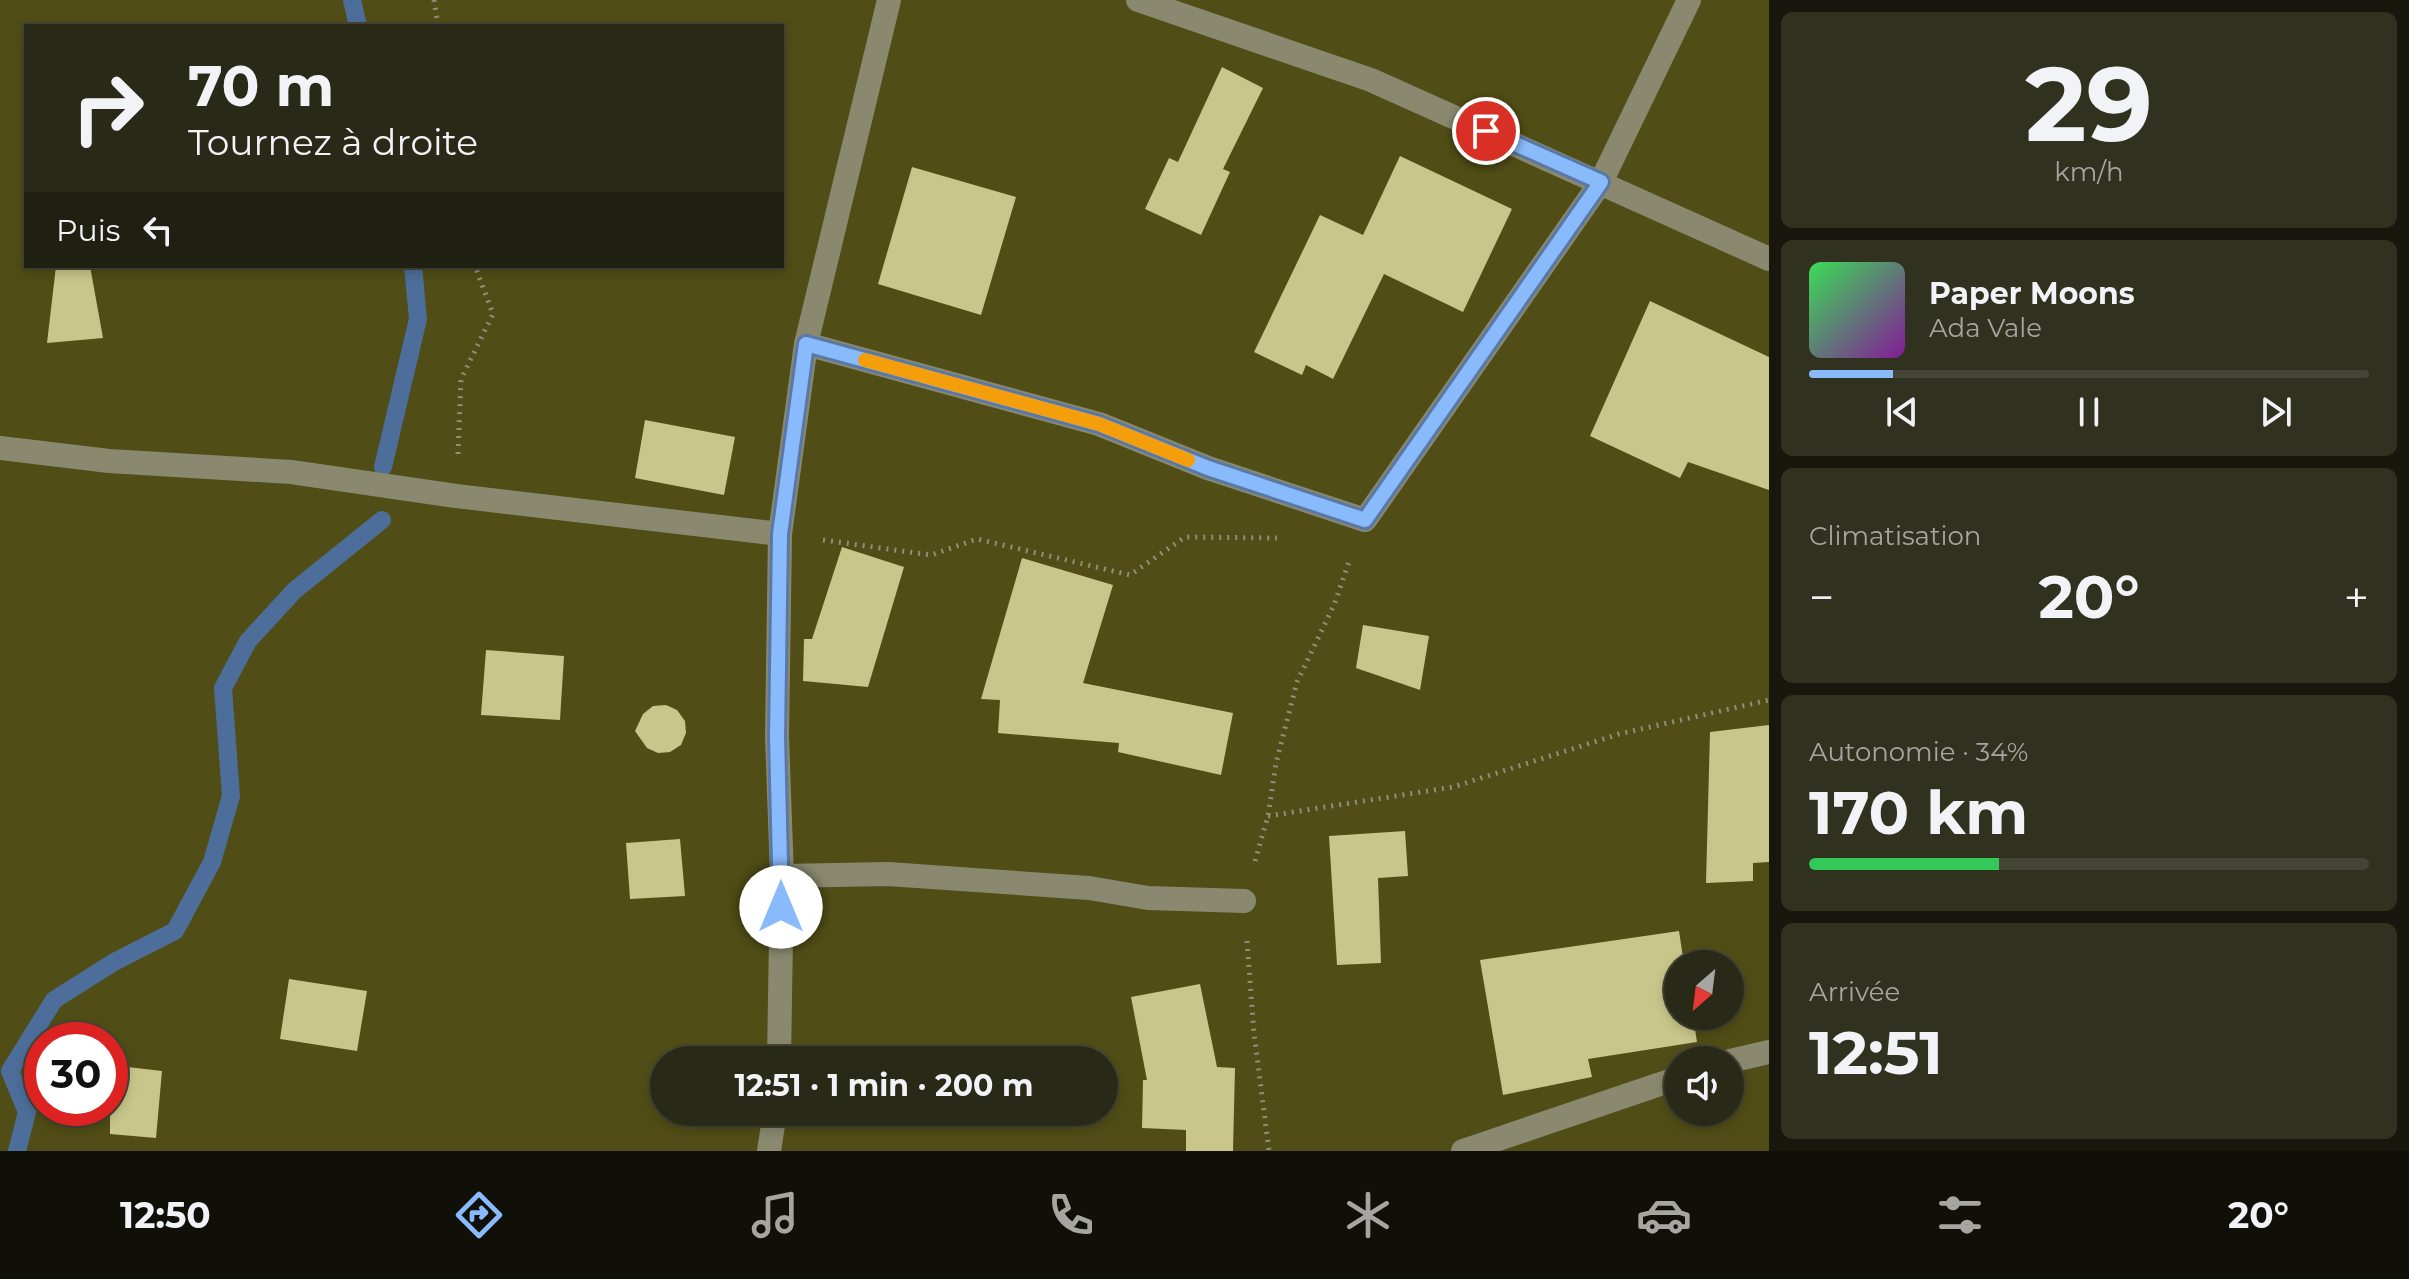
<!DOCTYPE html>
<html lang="fr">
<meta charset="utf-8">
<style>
:root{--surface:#292917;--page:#313120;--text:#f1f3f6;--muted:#a5a6a1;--line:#454536;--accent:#89bafc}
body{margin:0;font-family:Montserrat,sans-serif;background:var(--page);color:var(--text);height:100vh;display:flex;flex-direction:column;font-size:30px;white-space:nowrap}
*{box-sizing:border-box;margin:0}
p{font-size:26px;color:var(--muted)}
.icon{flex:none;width:44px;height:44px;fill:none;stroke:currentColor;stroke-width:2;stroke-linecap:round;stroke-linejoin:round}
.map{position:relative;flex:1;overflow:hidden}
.details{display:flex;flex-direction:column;gap:12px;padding:12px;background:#17170d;width:640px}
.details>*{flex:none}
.top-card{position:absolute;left:24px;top:24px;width:760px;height:244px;border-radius:0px;box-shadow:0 4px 12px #0003,0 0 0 2px var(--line);background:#292917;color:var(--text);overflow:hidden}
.needle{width:52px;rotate:208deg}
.buttons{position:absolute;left:1664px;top:950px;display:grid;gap:16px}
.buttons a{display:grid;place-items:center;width:80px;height:80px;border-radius:50%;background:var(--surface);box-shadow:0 4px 12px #0003,0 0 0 2px var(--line);font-size:40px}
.speed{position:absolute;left:24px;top:1022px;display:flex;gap:16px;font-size:40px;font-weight:700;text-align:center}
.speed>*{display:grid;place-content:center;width:104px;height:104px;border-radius:50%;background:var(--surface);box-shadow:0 4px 12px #0003,0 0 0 2px var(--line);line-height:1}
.speed .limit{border:12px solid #d22;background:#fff;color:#111}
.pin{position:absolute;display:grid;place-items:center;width:68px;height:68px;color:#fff;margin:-34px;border:4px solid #fff;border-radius:50%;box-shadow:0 2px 8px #0007}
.me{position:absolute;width:88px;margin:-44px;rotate:0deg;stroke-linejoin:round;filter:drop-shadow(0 0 6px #0008)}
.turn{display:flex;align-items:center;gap:28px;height:168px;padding:0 32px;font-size:36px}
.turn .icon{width:104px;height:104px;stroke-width:2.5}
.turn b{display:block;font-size:56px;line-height:68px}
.then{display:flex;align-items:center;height:76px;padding:0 32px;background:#0003;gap:16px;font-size:30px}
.big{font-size:60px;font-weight:700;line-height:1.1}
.details .card{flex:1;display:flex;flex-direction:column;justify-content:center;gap:12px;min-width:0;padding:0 28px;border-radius:12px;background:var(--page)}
.details .dial{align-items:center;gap:0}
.dial b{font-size:104px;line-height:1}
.song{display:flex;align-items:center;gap:24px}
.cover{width:96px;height:96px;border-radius:12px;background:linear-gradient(135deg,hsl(130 70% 55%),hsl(290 70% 35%))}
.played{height:8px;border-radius:4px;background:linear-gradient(90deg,var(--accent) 15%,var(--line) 15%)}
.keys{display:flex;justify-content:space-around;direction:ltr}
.heat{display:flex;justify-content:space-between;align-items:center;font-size:44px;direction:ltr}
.charge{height:12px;border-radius:6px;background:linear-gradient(90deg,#34c759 34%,var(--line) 0)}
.trip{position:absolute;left:650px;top:1046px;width:468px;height:80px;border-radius:40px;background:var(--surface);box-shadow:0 4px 12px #0003,0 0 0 2px var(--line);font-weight:700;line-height:80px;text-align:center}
.dock{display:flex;height:128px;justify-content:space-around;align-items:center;background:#101009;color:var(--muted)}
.dock .icon{width:56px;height:56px}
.dock .active{color:var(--accent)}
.dock b{font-size:36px;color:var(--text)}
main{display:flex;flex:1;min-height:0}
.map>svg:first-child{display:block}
</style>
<main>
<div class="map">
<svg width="1769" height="1151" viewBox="0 0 1769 1151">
<rect width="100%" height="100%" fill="#37371f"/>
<path fill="#504d16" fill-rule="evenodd" d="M 0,0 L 1769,0 L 1769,1151 L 0,1151 ZM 26,26 L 782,26 L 782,266 L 26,266 ZM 1678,964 L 1730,964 L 1730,1016 L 1678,1016 ZM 42,1040 L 110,1040 L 110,1108 L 42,1108 ZM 664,1060 L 1104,1060 L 1104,1112 L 664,1112 ZM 1678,1060 L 1730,1060 L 1730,1112 L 1678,1112 Z"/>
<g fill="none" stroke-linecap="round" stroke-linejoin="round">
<path stroke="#4d6e9a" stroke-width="18" d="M 352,0 L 358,26
M 383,467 L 418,319 L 413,266
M 17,1151 L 27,1112 L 10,1071 L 54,1000 L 114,962 L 175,931 L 212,862 L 231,796 L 223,688 L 248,641 L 295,590 L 382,520"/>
</g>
<path fill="#c8c68a" d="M 1222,67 L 1263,88 L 1223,169 L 1230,172 L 1201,235 L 1145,209 L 1169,158 L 1178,162 Z
M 1400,156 L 1512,209 L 1463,312 L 1384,274 L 1333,379 L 1306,365 L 1302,375 L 1254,352 L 1320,215 L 1363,235 Z
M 912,167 L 1016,197 L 981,315 L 878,284 Z
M 56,266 L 90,266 L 103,338 L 47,343 Z
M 1650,301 L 1769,357 L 1769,490 L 1688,462 L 1680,478 L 1590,436 Z
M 645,420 L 735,437 L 724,495 L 635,478 Z
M 842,547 L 904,567 L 868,687 L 803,681 L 804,639 L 812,639 Z
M 1022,558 L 1113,585 L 1083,683 L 1233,713 L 1221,775 L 1118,752 L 1119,743 L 998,733 L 1000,700 L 981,699 Z
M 1363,625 L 1429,636 L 1420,690 L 1356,668 Z
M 486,650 L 564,656 L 560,720 L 481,715 Z
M 666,705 L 677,710 L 685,721 L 686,733 L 681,745 L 670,752 L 658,753 L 647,748 L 635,731 L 643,714 L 653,706 Z
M 1769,725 L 1769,862 L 1753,863 L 1753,881 L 1706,883 L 1710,732 Z
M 1405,831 L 1408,876 L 1378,878 L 1381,963 L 1337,965 L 1329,836 Z
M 680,839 L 685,896 L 630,899 L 626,843 Z
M 1679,931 L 1684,964 L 1678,964 L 1678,1016 L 1693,1016 L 1697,1042 L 1588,1059 L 1592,1077 L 1503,1095 L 1480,960 Z
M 289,979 L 367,991 L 357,1051 L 280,1039 Z
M 1200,984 L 1217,1067 L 1235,1068 L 1233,1151 L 1186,1151 L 1186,1130 L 1142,1128 L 1143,1080 L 1147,1080 L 1131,997 Z
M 110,1065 L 162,1071 L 156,1138 L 110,1134 Z
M 896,1112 L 973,1112 L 972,1122 Z"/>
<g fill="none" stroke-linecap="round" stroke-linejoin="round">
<path stroke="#8f8f7c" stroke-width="5" stroke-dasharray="2 6" stroke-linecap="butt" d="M 434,0 L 438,26
M 458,454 L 461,379 L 493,314 L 475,266
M 823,540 L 931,555 L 977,539 L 1130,575 L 1185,537 L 1277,538
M 1268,816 L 1453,787 L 1619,734 L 1769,700
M 1255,861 L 1268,816 L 1276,763 L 1297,682 L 1334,605 L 1350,559
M 1247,941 L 1254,1033 L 1269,1151"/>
<path stroke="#8a896f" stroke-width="24" d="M 1138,0 L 1371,80 L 1769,259
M 806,344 L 1099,424 L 1208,468 L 1365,520 L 1601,182 L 1689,0
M 0,448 L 109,461 L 291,472 L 456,496 L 780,534
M 782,876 L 888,874 L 1089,888 L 1148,898 L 1244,901
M 779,1060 L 782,876 L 777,736 L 780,534 L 806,344 L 889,0
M 1730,1061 L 1769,1052
M 769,1151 L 775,1112
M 1463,1151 L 1678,1078"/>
</g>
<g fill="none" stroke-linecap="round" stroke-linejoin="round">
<g stroke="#5979a4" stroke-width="20">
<path id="route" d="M 781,907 L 777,736 L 780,534 L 806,344 L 1099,424 L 1208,468 L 1365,520 L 1601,182 L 1486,131"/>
</g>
<use href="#route" stroke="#89bafc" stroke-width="14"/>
<path stroke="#f59e0b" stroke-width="14" d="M 865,360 L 1099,424 L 1188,460"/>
</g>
</svg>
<div class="buttons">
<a><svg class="needle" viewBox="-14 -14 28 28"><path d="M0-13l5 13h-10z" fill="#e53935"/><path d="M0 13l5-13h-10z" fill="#a5a6a1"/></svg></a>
<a><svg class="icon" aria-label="sound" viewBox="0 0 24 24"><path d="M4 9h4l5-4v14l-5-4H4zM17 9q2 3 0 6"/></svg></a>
</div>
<div class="speed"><div class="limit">30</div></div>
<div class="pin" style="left:1486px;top:131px;background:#d93025"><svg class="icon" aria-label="arrive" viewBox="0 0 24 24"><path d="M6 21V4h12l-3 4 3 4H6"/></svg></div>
<svg class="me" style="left:781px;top:907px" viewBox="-20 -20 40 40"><circle r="19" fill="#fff"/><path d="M0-13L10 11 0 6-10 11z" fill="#89bafc"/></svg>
<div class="trip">12:51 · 1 min · 200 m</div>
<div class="top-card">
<div class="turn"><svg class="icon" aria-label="right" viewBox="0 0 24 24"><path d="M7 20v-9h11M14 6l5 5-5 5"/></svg><div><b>70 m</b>Tournez à droite</div></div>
<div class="then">Puis<svg class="icon" aria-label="left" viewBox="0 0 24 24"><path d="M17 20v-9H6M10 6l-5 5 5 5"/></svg></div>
</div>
</div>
<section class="details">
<div class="card dial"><b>29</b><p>km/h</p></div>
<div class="card">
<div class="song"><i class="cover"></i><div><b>Paper Moons</b><p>Ada Vale</p></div></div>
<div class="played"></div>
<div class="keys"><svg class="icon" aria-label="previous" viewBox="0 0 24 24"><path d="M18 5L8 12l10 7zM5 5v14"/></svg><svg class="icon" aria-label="pause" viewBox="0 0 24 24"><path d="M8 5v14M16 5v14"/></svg><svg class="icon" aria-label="next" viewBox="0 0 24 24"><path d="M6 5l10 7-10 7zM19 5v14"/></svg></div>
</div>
<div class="card"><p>Climatisation</p>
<div class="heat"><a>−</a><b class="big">20°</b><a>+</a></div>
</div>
<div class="card"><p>Autonomie · 34%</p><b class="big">170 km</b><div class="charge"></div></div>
<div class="card"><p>Arrivée</p><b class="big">12:51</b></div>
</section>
</main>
<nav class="dock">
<b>12:50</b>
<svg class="icon active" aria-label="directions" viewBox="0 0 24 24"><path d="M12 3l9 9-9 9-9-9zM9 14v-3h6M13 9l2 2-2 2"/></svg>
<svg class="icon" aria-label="music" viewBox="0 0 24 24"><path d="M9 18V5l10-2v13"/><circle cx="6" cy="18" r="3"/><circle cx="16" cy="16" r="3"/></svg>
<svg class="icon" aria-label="phone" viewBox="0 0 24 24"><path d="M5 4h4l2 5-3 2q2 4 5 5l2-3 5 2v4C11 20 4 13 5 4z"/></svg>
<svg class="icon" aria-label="climate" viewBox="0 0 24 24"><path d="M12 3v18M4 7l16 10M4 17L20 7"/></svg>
<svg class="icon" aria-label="car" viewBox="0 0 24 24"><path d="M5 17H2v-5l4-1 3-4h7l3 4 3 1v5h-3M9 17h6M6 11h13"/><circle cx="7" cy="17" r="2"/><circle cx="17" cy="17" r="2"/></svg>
<svg class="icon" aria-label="filters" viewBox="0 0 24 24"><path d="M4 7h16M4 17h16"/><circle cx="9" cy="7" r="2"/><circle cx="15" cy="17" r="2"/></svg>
<b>20°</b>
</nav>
